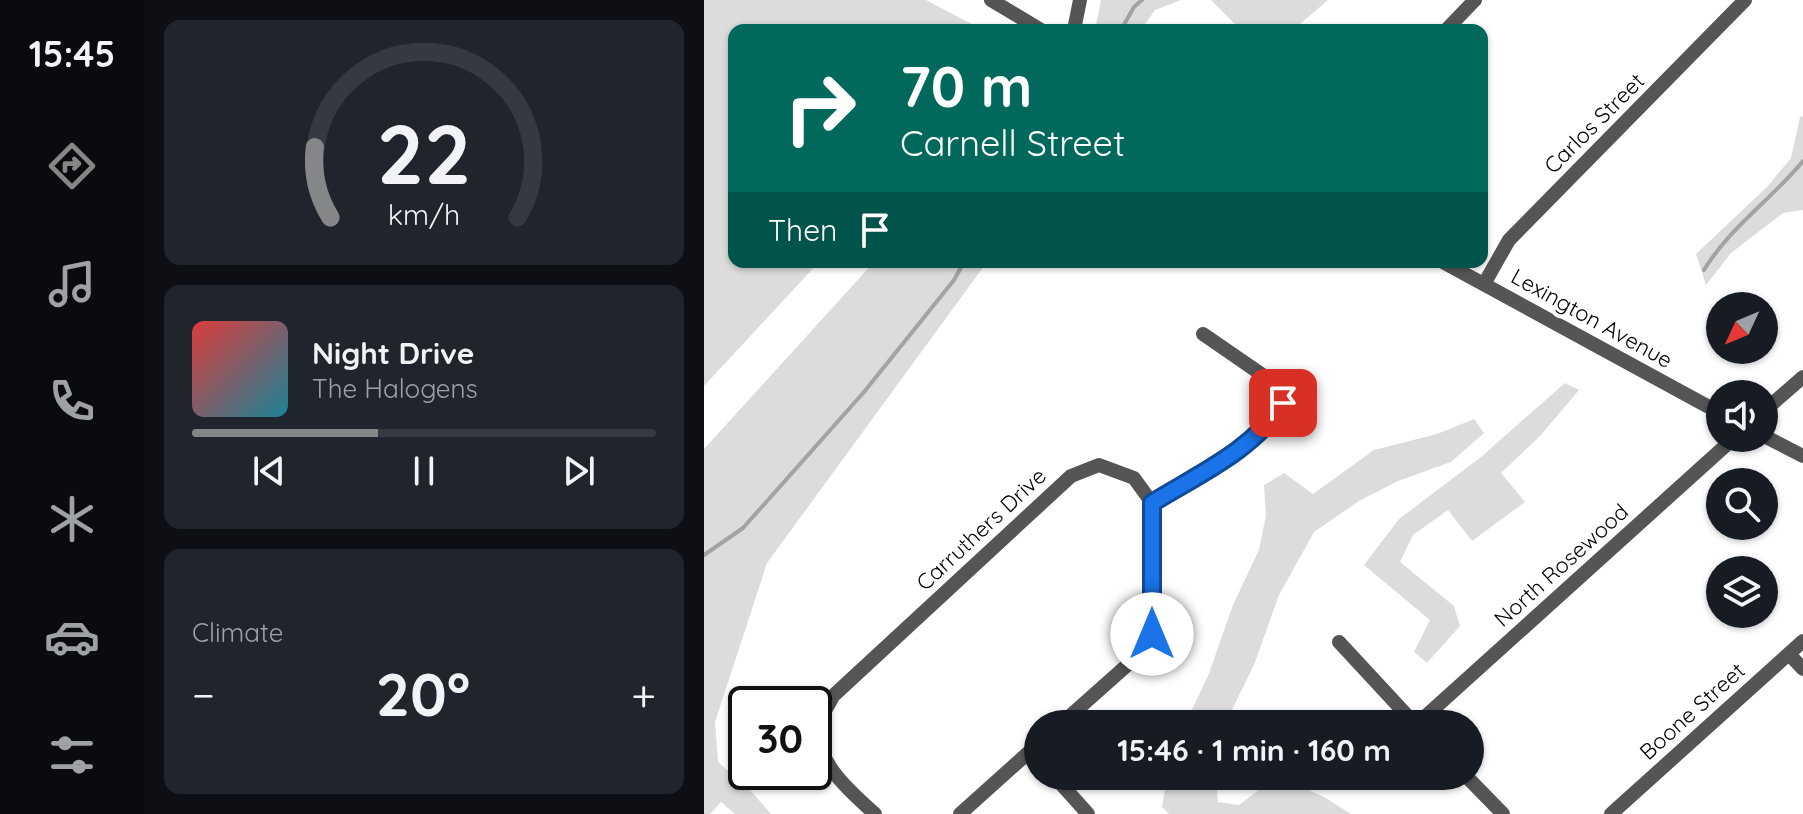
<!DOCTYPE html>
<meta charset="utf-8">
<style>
:root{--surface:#171b24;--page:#20242c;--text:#f1f3f6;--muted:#9ea1a6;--line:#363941;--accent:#858687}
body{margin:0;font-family:Quicksand,sans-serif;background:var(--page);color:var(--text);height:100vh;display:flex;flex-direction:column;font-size:30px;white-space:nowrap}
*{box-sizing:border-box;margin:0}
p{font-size:26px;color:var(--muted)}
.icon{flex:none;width:44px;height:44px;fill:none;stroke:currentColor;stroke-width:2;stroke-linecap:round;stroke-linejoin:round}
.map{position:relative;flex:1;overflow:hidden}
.side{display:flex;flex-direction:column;gap:20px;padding:20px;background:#0d0f14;width:560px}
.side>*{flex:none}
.banner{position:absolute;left:24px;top:24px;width:760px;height:244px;border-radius:16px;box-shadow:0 2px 6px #0004;background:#00695c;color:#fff;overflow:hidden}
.needle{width:52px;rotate:226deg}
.controls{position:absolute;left:1002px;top:292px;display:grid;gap:16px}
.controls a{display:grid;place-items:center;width:72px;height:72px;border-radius:50%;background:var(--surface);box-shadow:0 2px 6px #0004;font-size:40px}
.speed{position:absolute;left:24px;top:686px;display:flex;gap:16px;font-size:40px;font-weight:700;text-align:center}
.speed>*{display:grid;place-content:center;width:104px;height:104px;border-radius:50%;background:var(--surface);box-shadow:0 2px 6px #0004;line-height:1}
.speed .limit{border:4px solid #111;border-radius:12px;background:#fff;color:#111}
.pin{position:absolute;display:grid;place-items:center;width:68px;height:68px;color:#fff;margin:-34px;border-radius:16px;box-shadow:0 4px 12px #0006}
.me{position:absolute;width:88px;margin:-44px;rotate:0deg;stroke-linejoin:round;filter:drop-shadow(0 0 6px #0008)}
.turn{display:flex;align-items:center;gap:28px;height:168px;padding:0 40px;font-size:36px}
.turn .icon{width:104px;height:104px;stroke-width:2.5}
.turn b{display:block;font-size:56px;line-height:68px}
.then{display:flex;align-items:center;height:76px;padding:0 40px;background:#0003;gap:16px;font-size:30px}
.big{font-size:60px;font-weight:800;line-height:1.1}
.side .widget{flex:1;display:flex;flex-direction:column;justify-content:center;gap:12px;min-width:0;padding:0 28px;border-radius:16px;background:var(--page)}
.side .dial{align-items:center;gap:0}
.dial svg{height:208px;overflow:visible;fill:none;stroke:var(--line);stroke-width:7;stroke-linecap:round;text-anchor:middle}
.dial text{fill:var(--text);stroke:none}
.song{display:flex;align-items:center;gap:24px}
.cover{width:96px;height:96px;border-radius:12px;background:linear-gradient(135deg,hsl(0 70% 55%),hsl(190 70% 35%))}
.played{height:8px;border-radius:4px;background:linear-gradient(90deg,var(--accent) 40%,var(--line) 40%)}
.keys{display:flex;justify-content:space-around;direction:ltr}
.heat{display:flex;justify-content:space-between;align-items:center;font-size:44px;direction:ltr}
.trip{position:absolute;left:320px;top:710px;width:460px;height:80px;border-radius:40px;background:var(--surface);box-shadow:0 2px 6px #0004;font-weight:800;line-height:80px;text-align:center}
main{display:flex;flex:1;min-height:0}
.dock{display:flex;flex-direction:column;width:144px;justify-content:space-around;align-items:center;background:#090b0e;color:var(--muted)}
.dock .icon{width:56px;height:56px}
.dock .on{color:var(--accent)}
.dock b{font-size:36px;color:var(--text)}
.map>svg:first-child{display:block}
</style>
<main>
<nav class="dock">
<b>15:45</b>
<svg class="icon on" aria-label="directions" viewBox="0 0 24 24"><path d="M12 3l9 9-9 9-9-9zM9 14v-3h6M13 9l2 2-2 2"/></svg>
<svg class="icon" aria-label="music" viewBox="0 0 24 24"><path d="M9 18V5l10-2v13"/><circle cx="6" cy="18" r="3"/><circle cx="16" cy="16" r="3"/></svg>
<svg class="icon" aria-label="phone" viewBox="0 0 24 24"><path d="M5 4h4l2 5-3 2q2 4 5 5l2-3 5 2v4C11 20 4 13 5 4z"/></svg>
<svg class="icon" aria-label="climate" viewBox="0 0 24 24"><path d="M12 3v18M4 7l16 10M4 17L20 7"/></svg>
<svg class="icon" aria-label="car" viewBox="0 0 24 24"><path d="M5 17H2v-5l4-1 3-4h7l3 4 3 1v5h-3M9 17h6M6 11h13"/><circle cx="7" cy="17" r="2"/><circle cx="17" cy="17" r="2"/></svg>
<svg class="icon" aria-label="filters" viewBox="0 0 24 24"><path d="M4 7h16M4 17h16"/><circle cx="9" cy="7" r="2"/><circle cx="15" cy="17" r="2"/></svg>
</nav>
<section class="side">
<div class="widget dial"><svg viewBox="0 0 100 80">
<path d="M14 69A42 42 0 1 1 86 69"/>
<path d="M14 69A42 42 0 0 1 8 42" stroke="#858687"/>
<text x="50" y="56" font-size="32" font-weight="700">22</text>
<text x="50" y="72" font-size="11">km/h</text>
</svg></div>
<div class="widget">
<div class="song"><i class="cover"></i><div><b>Night Drive</b><p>The Halogens</p></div></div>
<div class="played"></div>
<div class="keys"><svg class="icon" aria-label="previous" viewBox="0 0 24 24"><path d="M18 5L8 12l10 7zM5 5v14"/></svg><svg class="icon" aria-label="pause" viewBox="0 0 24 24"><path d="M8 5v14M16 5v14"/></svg><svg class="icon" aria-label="next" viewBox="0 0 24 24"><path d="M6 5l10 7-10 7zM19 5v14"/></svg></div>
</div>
<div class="widget"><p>Climate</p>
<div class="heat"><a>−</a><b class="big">20°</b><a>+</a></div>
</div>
</section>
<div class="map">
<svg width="1099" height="814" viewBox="0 0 1099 814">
<rect width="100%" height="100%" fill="#fff"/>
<path fill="#dcdcdc" d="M 0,0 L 222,0 L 279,30 L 30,30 L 30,262 L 115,262 L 0,386 Z
M 397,0 L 477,0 L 451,10 L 437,30 L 391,30 Z
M 507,0 L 624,0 L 589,30 L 537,30 Z
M 1099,116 L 1099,210 L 1079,213 L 1027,253 L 1002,285 L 992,254 L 1063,187 L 1087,158 L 1096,117 Z
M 170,262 L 283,262 L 63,563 L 11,722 L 14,762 L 48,792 L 67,814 L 31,814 L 17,802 L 6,814 L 0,814 L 0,449 Z
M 861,383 L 875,390 L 836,436 L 797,473 L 821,502 L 768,541 L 744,510 L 709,535 L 696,562 L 750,606 L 756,626 L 723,663 L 710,652 L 726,620 L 660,565 L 695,519 L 777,457 Z
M 770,419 L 780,433 L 747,462 L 694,481 L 655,501 L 610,532 L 575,595 L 550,665 L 521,724 L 481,724 L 504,676 L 529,605 L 555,550 L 562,515 L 560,485 L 580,473 L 609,494 L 670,450 L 733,434 Z
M 463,776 L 512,776 L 514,802 L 535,805 L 556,789 L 580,779 L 620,797 L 647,814 L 465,814 L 458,807 Z"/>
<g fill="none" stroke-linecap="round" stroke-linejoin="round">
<path stroke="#a3a3a3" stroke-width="4" d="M 417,30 L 430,7 L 438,0
M 1000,270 C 1027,226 1068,199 1099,161
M 0,555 L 39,528 L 160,392 L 250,280 L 260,262"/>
<path stroke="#555" stroke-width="14" d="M 287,0 L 337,30
M 370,30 L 376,0
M 742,30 L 771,0
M 739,262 L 1016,413
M 780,284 L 805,240 L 1041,0
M 1060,411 L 1099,377
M 1060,436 L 1099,456
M 448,503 C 493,475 550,450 579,403 L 570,383 L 499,334
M 635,642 L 711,724
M 1085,654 L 1099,669
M 713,724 L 1030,438
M 350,776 L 384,814
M 762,776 L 799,814
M 171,814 C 148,793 114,765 114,731 C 114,721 124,706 129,696 L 367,476 L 395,465 L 430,478 L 448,503 L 448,634 L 439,651 L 357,724
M 256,814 L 334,744
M 907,814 L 1099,641"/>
</g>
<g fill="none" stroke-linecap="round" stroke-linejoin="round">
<g stroke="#114b97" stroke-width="20">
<path id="route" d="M 448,634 L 448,503 C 493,475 550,450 579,403"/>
</g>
<use href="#route" stroke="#1a73e8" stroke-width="14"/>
</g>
<g text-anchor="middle" stroke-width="8" stroke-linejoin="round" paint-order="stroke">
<g font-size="22" fill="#000" stroke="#fff">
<text transform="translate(890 123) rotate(-45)" y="8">Carlos Street</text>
<text transform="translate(888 318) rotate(29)" y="8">Lexington Avenue</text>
<text transform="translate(277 529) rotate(-43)" y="8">Carruthers Drive</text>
<text transform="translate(857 565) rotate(-42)" y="8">North Rosewood</text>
<text transform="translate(988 711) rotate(-42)" y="8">Boone Street</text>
</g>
</g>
</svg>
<div class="controls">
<a><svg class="needle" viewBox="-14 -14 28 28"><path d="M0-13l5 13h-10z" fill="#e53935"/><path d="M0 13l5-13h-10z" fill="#9ea1a6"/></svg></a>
<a><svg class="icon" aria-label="sound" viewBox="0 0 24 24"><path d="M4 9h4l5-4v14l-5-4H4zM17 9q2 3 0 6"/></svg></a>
<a><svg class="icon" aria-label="search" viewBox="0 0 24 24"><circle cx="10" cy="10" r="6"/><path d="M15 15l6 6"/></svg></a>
<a><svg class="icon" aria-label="layers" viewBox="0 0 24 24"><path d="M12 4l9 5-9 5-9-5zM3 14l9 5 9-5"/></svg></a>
</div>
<div class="speed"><div class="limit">30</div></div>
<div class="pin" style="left:579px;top:403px;background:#d93025"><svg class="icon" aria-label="arrive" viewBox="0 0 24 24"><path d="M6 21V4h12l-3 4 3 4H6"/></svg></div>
<svg class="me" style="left:448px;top:634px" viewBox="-20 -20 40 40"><circle r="19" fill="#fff"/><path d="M0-13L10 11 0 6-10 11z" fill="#1a73e8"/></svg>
<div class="trip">15:46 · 1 min · 160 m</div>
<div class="banner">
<div class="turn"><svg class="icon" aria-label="right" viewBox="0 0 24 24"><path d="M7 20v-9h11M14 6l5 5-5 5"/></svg><div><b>70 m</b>Carnell Street</div></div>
<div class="then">Then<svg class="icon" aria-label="arrive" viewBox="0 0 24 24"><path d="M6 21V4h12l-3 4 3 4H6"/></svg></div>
</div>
</div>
</main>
